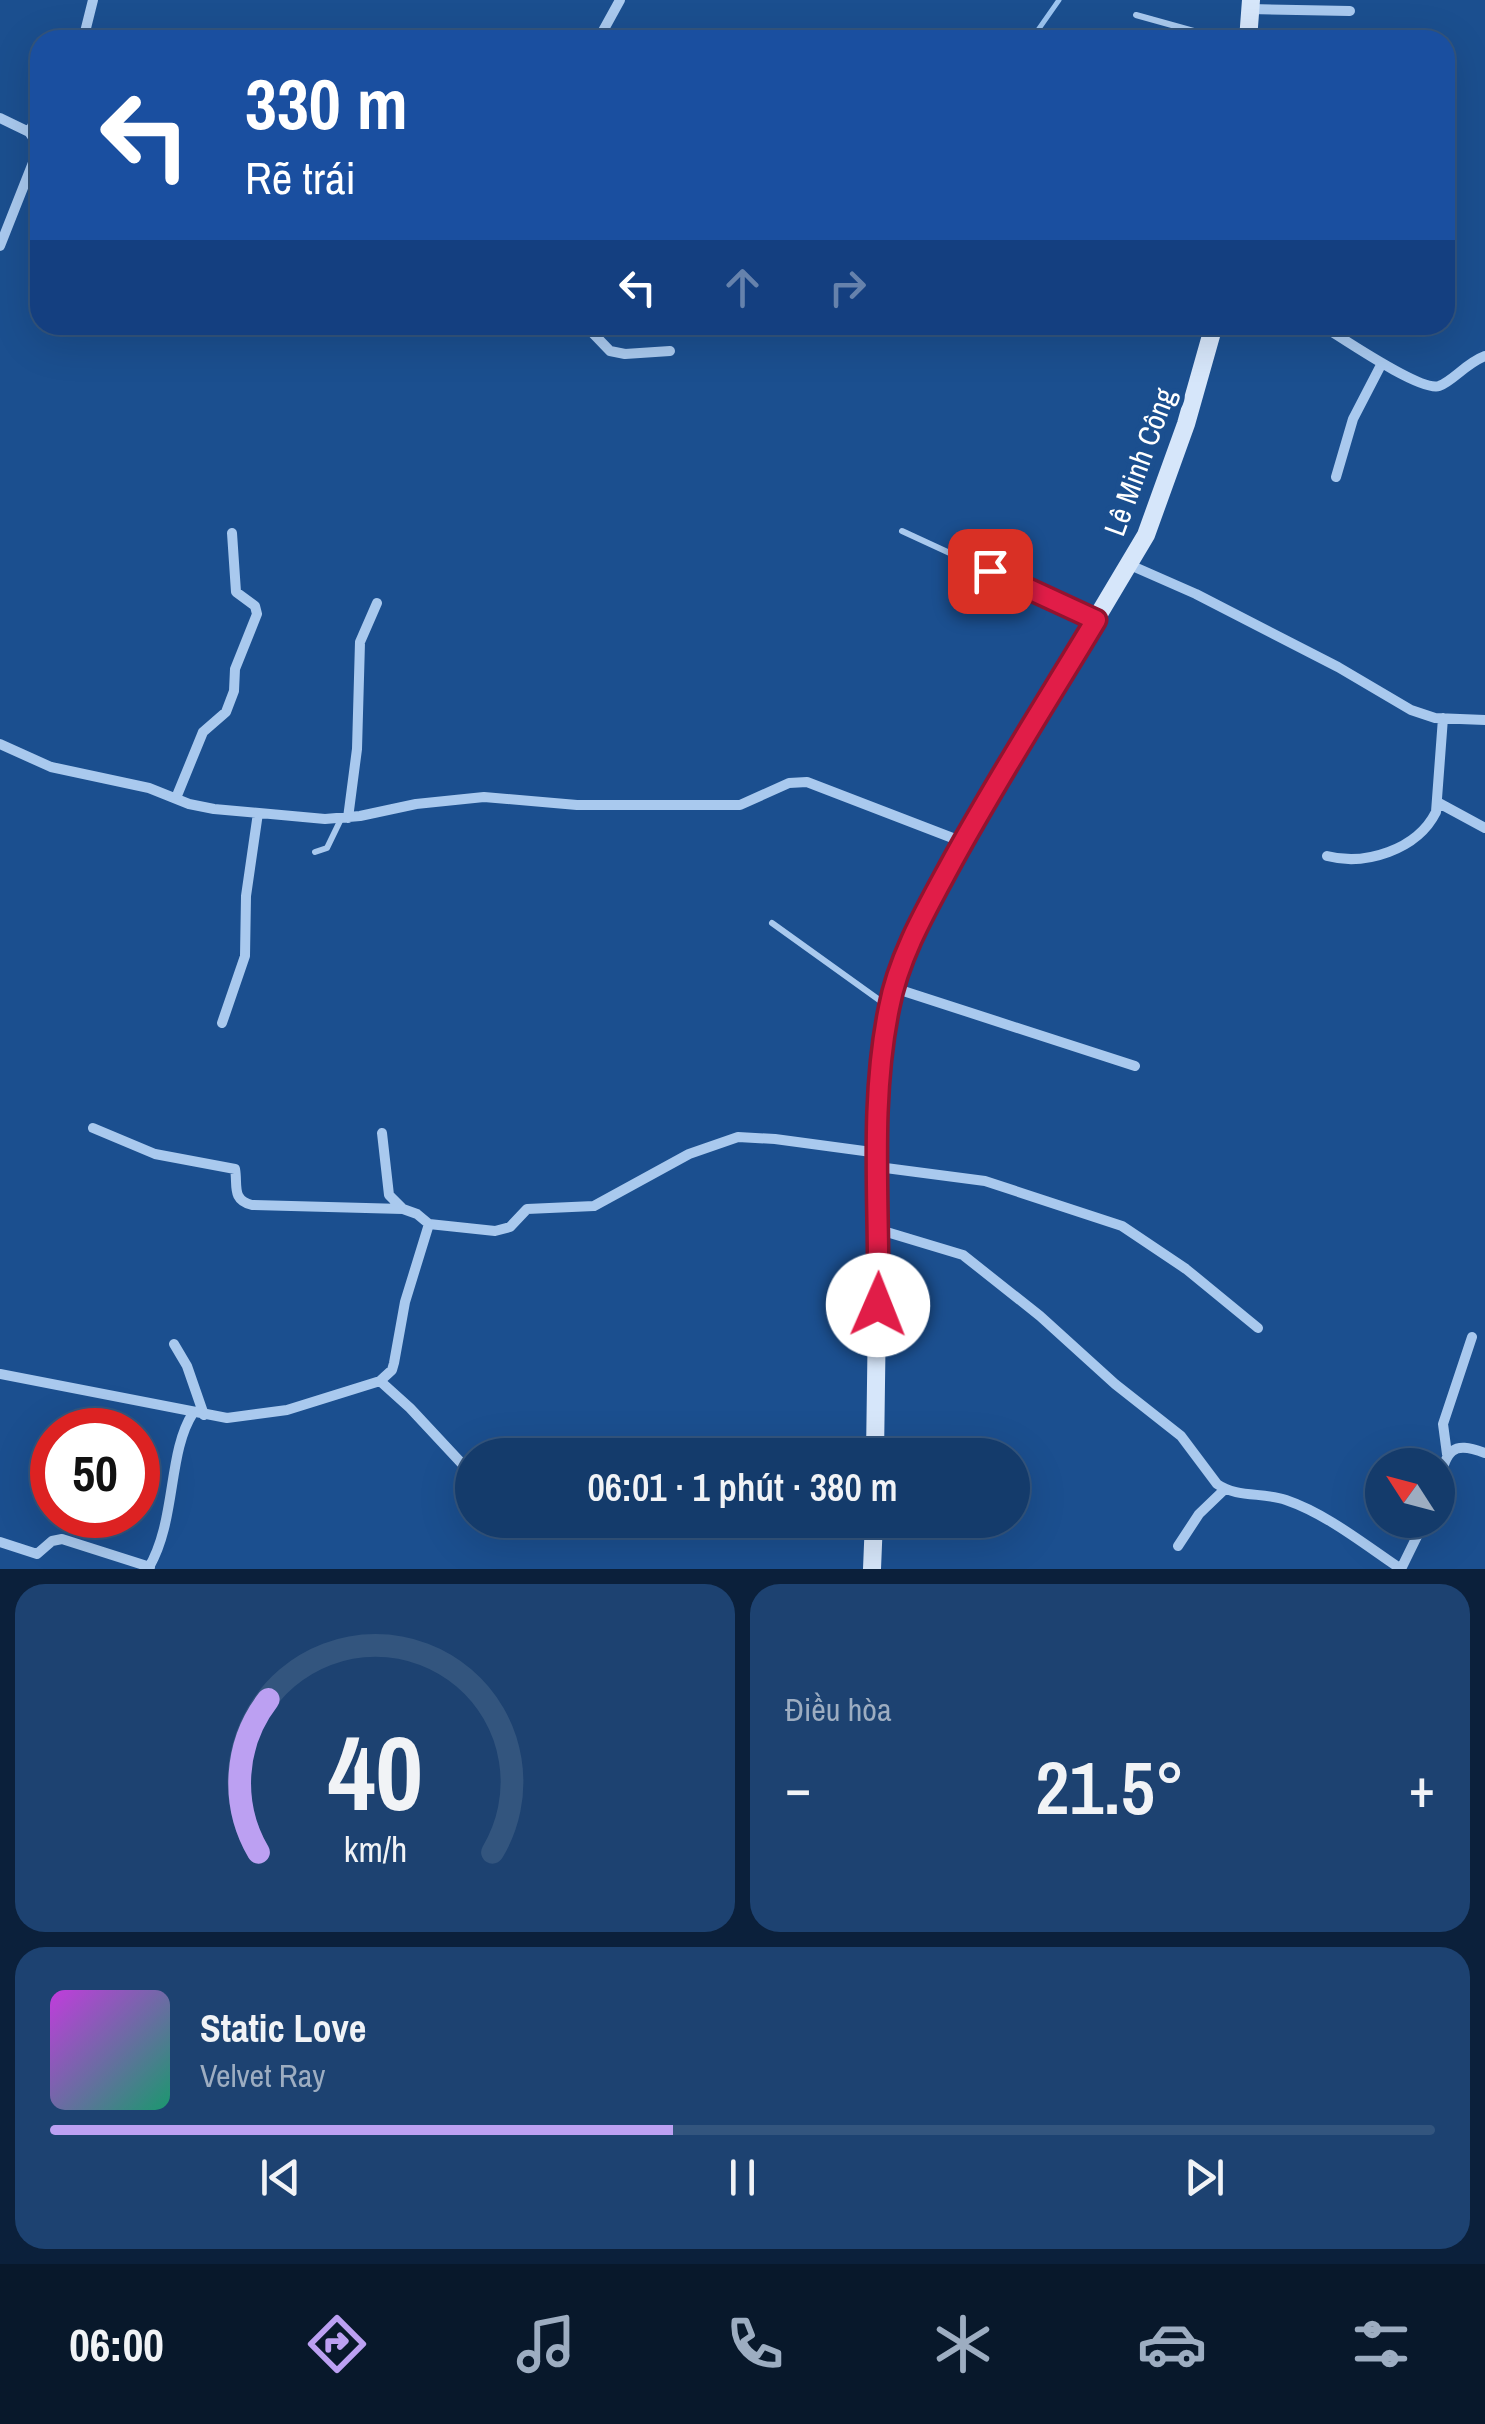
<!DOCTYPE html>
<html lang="vi">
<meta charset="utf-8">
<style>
:root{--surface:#143b6b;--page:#1d4271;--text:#f1f3f6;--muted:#9dadc1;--line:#33557e;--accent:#bca0f2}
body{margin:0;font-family:"Archivo Narrow",sans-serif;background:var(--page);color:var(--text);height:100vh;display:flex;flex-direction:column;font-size:38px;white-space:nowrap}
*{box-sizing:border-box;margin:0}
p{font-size:32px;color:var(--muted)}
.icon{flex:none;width:55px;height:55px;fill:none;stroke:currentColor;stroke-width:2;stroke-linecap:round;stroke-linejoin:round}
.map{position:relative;height:1569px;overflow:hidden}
.side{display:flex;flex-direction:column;gap:15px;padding:15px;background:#0b203b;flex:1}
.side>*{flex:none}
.banner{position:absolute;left:30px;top:30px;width:1425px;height:305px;border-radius:30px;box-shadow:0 10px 40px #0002,0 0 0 2px var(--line);background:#1a4fa0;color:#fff;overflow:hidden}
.needle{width:65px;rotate:306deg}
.fabs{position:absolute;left:1365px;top:1448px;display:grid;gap:20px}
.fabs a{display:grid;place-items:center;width:90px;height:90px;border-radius:50%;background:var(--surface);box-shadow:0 10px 40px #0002,0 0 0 2px var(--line);font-size:50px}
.speed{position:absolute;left:30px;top:1408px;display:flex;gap:20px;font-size:50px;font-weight:700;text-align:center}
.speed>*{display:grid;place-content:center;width:130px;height:130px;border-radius:50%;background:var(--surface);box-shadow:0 10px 40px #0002,0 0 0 2px var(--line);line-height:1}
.speed .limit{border:15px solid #d22;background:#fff;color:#111}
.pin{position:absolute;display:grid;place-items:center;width:85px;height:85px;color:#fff;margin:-42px;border-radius:20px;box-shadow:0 5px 15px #0006}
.me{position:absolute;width:110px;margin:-55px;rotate:1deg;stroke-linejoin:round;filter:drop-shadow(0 0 8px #0008)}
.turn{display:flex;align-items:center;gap:35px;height:210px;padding:0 50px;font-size:45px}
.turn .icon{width:130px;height:130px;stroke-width:2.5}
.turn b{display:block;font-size:70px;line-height:85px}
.lanes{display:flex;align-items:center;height:95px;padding:0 50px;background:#0003;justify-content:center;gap:50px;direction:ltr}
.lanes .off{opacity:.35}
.big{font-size:75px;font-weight:600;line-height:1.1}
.side .widget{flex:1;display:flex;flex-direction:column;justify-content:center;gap:15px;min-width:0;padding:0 35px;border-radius:30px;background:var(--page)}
.side .dial{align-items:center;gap:0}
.dial svg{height:260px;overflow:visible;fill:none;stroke:var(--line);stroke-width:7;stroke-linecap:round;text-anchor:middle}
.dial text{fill:var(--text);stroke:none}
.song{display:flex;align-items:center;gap:30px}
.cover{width:120px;height:120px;border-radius:15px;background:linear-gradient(135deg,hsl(290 70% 55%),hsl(160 70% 35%))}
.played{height:10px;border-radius:5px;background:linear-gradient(90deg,var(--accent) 45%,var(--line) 45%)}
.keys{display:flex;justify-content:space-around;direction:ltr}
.heat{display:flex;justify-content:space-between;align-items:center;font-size:55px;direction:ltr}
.side .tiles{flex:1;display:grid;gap:15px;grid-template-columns:1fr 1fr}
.widget:last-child{grid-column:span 2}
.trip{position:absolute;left:455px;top:1438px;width:575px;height:100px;border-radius:50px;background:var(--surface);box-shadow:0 10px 40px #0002,0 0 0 2px var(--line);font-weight:600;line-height:100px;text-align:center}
.tabs{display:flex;height:160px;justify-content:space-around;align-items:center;background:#08182b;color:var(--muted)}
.tabs .icon{width:70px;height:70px}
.tabs .active{color:var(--accent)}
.tabs b{font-size:45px;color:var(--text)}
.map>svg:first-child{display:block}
</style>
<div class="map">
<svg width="1485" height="1569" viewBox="0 0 1485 1569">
<rect width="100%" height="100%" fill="#1b4f8f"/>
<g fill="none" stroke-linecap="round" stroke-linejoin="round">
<path stroke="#9cc4f0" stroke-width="5" d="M 1031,40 L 1059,0"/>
<path stroke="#a9c9ee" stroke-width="6" d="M 1136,15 L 1226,40
M 902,531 L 1095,620
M 315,852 L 327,848 L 341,819
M 772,923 L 889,1007"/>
<path stroke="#a9c9ee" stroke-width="10" d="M 1250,9 L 1350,11
M 83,40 L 93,0
M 598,40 L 620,0
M 0,118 L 29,132
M 0,246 L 36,155 L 38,145 L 29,132 L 40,111
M 585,325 L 610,351 L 625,354 L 670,351
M 1321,325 C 1341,337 1420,392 1439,386 C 1453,381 1466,363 1485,356
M 1336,477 L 1353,419 L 1382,363
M 1130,565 L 1196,594 L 1338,667 L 1411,710 L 1435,718 L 1485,720
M 0,744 L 51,767 L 149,788 L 189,804 L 214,809 L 325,819 L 360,816 L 416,804 L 484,797 L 577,805 L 740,805 L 789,783 L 807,782 L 963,842
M 176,798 L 203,732 L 226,712 L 234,691 L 235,669 L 257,614 L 255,606 L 236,592 L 232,533
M 1437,802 L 1485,828
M 348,818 L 357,749 L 360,642 L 377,603
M 1327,856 C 1365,866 1417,850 1436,812 L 1443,718
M 894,988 L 1135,1066
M 222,1023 L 245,956 L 246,896 L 258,813
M 93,1128 L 155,1154 L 235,1169 C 238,1185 231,1200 252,1205 L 403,1209 L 417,1214 L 429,1224 L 495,1231 L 510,1227 L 527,1209 L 594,1206 L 689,1154 L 738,1137 L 775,1139 L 879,1153
M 382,1133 L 389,1195 L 402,1208
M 878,1167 L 985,1181 L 1122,1226 L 1186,1269 L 1258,1328
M 880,1230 L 963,1255 L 1040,1316 L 1115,1384 L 1181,1436 L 1217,1484 C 1237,1498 1263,1492 1286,1500 C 1327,1514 1365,1545 1401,1569
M 174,1344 L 187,1366 L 204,1415
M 0,1374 L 227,1418 L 287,1410 L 380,1381 L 392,1370 L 394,1363 L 405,1302 L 429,1224
M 380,1381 L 410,1408 L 465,1467
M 1447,1454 L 1443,1424 L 1472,1337
M 1438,1485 C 1447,1454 1448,1439 1485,1453
M 0,1542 L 37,1554 L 52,1541 L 62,1539 L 150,1567
M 1178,1546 L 1199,1514 L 1225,1489
M 148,1569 C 177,1521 167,1453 193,1413
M 1401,1569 L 1425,1520"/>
<path stroke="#d6e6fa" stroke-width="18" d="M 1248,40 L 1251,0
M 875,1455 L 880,1098 L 884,1038 L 894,988 L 910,943 L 963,842 L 1146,535 L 1186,424 L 1214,325
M 872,1569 L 874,1520"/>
</g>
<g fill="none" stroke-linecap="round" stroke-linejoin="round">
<g stroke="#92132f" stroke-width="25">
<path id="route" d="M 878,1305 C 880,1208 869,1105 889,1008 C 898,959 924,913 948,869 C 994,784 1046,703 1096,620 L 990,571"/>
</g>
<use href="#route" stroke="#e11d48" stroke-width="18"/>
</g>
<g text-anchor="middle" stroke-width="10" stroke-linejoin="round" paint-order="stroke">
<g font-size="30" fill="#fff" stroke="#1b4f8f">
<text transform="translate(1140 462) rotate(-70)" y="10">Lê Minh Công</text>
</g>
</g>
</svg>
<div class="fabs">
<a><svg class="needle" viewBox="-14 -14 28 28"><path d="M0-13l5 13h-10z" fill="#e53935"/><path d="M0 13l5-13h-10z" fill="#9dadc1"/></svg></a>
</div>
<div class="speed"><div class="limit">50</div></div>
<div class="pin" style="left:990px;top:571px;background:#d93025"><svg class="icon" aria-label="arrive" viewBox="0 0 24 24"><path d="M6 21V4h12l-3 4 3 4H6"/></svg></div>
<svg class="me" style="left:878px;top:1305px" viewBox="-20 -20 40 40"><circle r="19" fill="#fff"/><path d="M0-13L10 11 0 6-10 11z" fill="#e11d48"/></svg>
<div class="trip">06:01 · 1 phút · 380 m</div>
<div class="banner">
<div class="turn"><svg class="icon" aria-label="left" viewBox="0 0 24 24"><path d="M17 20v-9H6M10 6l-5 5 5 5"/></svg><div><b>330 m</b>Rẽ trái</div></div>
<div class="lanes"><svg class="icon" aria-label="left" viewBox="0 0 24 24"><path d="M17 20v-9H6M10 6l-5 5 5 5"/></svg><svg class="icon off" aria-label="ahead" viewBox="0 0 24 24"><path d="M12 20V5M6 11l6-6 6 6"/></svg><svg class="icon off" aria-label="right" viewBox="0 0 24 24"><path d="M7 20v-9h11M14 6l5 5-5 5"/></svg></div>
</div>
</div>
<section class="side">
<div class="tiles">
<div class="widget dial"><svg viewBox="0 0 100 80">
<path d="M14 69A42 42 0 1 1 86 69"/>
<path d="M14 69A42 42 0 0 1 17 22" stroke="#bca0f2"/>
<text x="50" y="56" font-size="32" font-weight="700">40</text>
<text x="50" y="72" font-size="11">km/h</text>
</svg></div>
<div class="widget"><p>Điều hòa</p>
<div class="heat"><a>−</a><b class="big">21.5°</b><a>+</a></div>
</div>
<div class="widget">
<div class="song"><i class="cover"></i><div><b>Static Love</b><p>Velvet Ray</p></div></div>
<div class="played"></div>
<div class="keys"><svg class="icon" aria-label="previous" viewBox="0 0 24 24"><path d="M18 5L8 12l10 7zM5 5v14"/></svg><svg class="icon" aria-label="pause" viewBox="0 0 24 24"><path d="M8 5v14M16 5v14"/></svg><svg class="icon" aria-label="next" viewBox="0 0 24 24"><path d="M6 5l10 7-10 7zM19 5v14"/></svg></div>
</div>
</div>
</section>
<nav class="tabs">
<b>06:00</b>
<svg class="icon active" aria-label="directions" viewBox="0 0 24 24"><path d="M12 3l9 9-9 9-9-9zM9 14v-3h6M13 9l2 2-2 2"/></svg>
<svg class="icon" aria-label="music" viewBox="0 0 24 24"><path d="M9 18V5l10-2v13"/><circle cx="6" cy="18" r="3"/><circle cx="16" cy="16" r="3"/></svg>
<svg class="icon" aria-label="phone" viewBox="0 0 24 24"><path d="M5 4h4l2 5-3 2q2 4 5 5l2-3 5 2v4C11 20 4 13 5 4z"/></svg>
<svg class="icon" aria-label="climate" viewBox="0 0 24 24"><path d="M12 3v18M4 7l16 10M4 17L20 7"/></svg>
<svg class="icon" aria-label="car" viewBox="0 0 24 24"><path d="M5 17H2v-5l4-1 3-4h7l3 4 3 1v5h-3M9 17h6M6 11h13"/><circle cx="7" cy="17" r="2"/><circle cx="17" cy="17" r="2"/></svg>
<svg class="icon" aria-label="filters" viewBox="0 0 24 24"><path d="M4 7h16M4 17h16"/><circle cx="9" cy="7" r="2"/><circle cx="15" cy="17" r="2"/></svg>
</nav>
